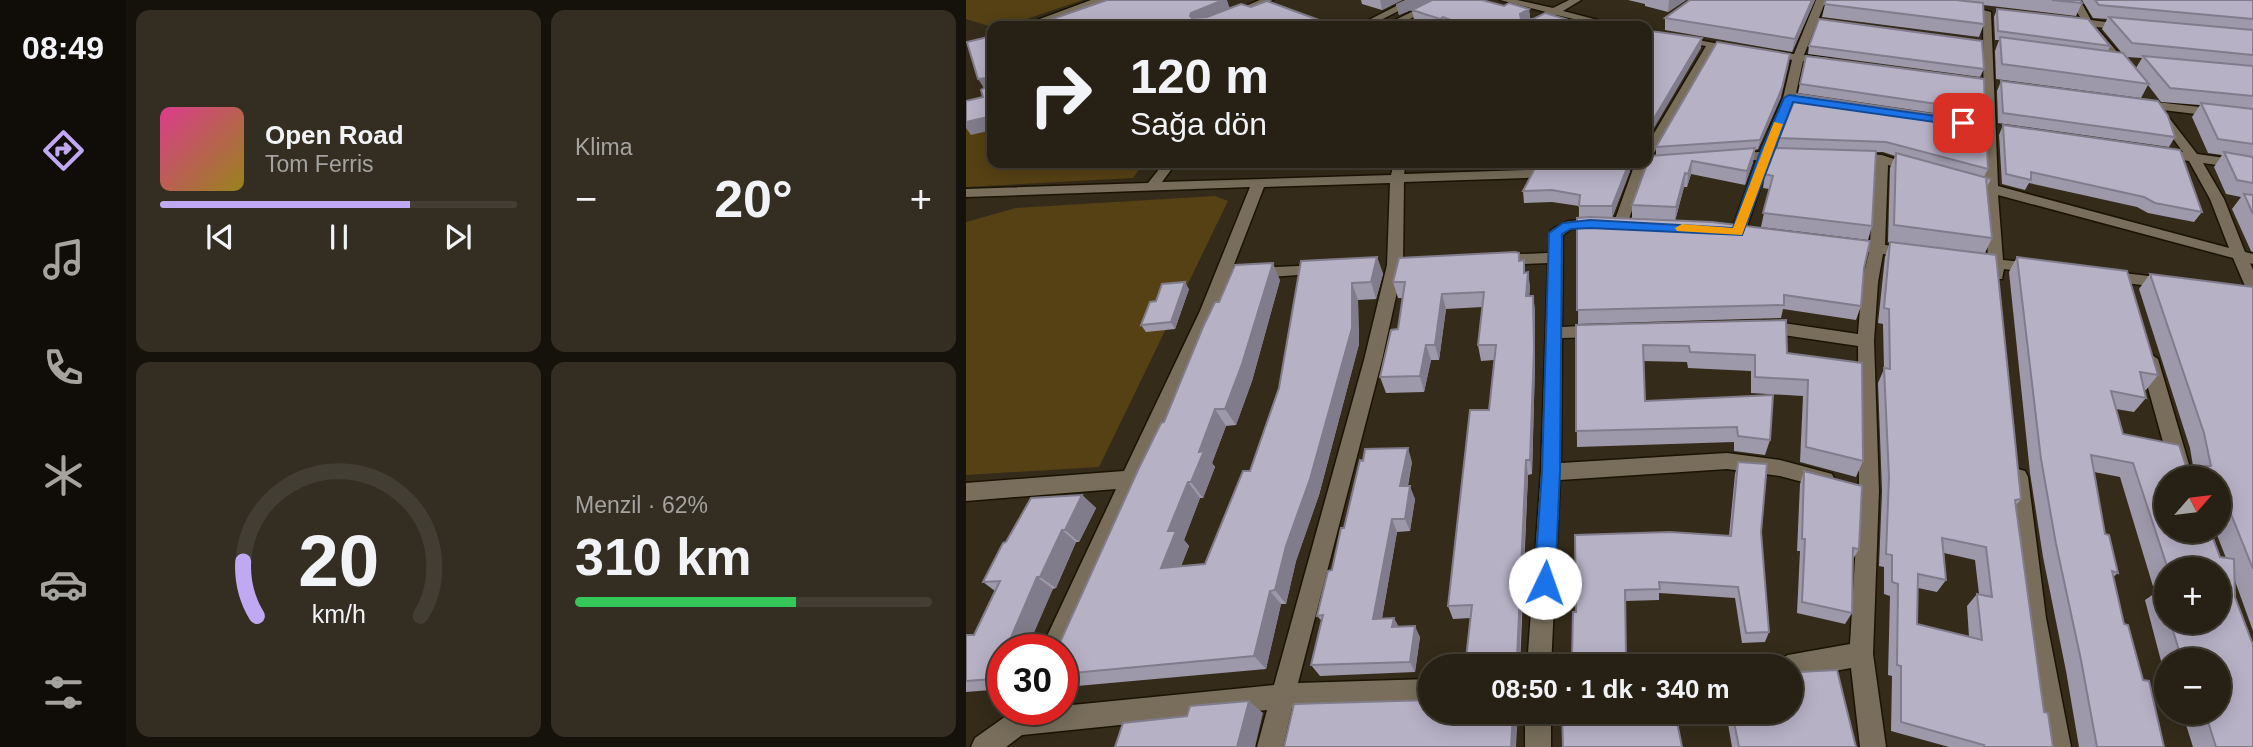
<!DOCTYPE html>
<html lang="tr">
<meta charset="utf-8">
<style>
:root{--surface:#272014;--page:#332d22;--text:#f1f3f6;--muted:#a4a3a0;--line:#433e34;--accent:#c0a8f3}
body{margin:0;font-family:Arial,sans-serif;background:var(--page);color:var(--text);height:100vh;display:flex;flex-direction:column;font-size:26px;white-space:nowrap}
*{box-sizing:border-box;margin:0}
p{font-size:23px;color:var(--muted)}
.icon{flex:none;width:38px;height:38px;fill:none;stroke:currentColor;stroke-width:2;stroke-linecap:round;stroke-linejoin:round}
.map{position:relative;flex:1;overflow:hidden}
.details{display:flex;flex-direction:column;gap:10px;padding:10px;background:#15120b;width:840px}
.details>*{flex:none}
.banner{position:absolute;left:21px;top:21px;width:665px;height:147px;border-radius:14px;box-shadow:0 4px 18px #0003,0 0 0 2px var(--line);background:#272014;color:var(--text);overflow:hidden}
.needle{width:46px;rotate:62deg}
.fabs{position:absolute;left:1188px;top:466px;display:grid;gap:14px}
.fabs a{display:grid;place-items:center;width:77px;height:77px;border-radius:50%;background:var(--surface);box-shadow:0 4px 18px #0003,0 0 0 2px var(--line);font-size:35px}
.speed{position:absolute;left:21px;top:634px;display:flex;gap:14px;font-size:35px;font-weight:700;text-align:center}
.speed>*{display:grid;place-content:center;width:91px;height:91px;border-radius:50%;background:var(--surface);box-shadow:0 4px 18px #0003,0 0 0 2px var(--line);line-height:1}
.speed .limit{border:10px solid #d22;background:#fff;color:#111}
.pin{position:absolute;display:grid;place-items:center;width:60px;height:60px;color:#fff;margin:-30px;border-radius:14px;box-shadow:0 4px 10px #0006}
.me{position:absolute;width:77px;margin:-38px;rotate:3deg;stroke-linejoin:round;filter:drop-shadow(0 0 5px #0008)}
.turn{display:flex;align-items:center;gap:24px;height:147px;padding:0 28px;font-size:32px}
.turn .icon{width:91px;height:91px;stroke-width:2.5}
.turn b{display:block;font-size:49px;line-height:60px}
.big{font-size:52px;font-weight:700;line-height:1.1}
.details .tile{flex:1;display:flex;flex-direction:column;justify-content:center;gap:10px;min-width:0;padding:0 24px;border-radius:14px;background:var(--page)}
.details .dial{align-items:center;gap:0}
.dial svg{height:182px;overflow:visible;fill:none;stroke:var(--line);stroke-width:7;stroke-linecap:round;text-anchor:middle}
.dial text{fill:var(--text);stroke:none}
.song{display:flex;align-items:center;gap:21px}
.cover{width:84px;height:84px;border-radius:10px;background:linear-gradient(135deg,hsl(330 70% 55%),hsl(50 70% 35%))}
.played{height:7px;border-radius:4px;background:linear-gradient(90deg,var(--accent) 70%,var(--line) 70%)}
.keys{display:flex;justify-content:space-around;direction:ltr}
.heat{display:flex;justify-content:space-between;align-items:center;font-size:38px;direction:ltr}
.charge{height:10px;border-radius:5px;background:linear-gradient(90deg,#34c759 62%,var(--line) 0)}
.details .tiles{flex:1;display:grid;gap:10px;grid-template-columns:repeat(2,1fr)}
.trip{position:absolute;left:452px;top:654px;width:385px;height:70px;border-radius:35px;background:var(--surface);box-shadow:0 4px 18px #0003,0 0 0 2px var(--line);font-weight:700;line-height:70px;text-align:center}
main{display:flex;flex:1;min-height:0}
.tab-bar{display:flex;flex-direction:column;width:126px;justify-content:space-around;align-items:center;background:#100d08;color:var(--muted)}
.tab-bar .icon{width:49px;height:49px}
.tab-bar .selected{color:var(--accent)}
.tab-bar b{font-size:32px;color:var(--text)}
.map>svg:first-child{display:block}
</style>
<main>
<nav class="tab-bar">
<b>08:49</b>
<svg class="icon selected" aria-label="directions" viewBox="0 0 24 24"><path d="M12 3l9 9-9 9-9-9zM9 14v-3h6M13 9l2 2-2 2"/></svg>
<svg class="icon" aria-label="music" viewBox="0 0 24 24"><path d="M9 18V5l10-2v13"/><circle cx="6" cy="18" r="3"/><circle cx="16" cy="16" r="3"/></svg>
<svg class="icon" aria-label="phone" viewBox="0 0 24 24"><path d="M5 4h4l2 5-3 2q2 4 5 5l2-3 5 2v4C11 20 4 13 5 4z"/></svg>
<svg class="icon" aria-label="climate" viewBox="0 0 24 24"><path d="M12 3v18M4 7l16 10M4 17L20 7"/></svg>
<svg class="icon" aria-label="car" viewBox="0 0 24 24"><path d="M5 17H2v-5l4-1 3-4h7l3 4 3 1v5h-3M9 17h6M6 11h13"/><circle cx="7" cy="17" r="2"/><circle cx="17" cy="17" r="2"/></svg>
<svg class="icon" aria-label="filters" viewBox="0 0 24 24"><path d="M4 7h16M4 17h16"/><circle cx="9" cy="7" r="2"/><circle cx="15" cy="17" r="2"/></svg>
</nav>
<section class="details">
<div class="tiles">
<div class="tile">
<div class="song"><i class="cover"></i><div><b>Open Road</b><p>Tom Ferris</p></div></div>
<div class="played"></div>
<div class="keys"><svg class="icon" aria-label="previous" viewBox="0 0 24 24"><path d="M18 5L8 12l10 7zM5 5v14"/></svg><svg class="icon" aria-label="pause" viewBox="0 0 24 24"><path d="M8 5v14M16 5v14"/></svg><svg class="icon" aria-label="next" viewBox="0 0 24 24"><path d="M6 5l10 7-10 7zM19 5v14"/></svg></div>
</div>
<div class="tile"><p>Klima</p>
<div class="heat"><a>−</a><b class="big">20°</b><a>+</a></div>
</div>
<div class="tile dial"><svg viewBox="0 0 100 80">
<path d="M14 69A42 42 0 1 1 86 69"/>
<path d="M14 69A42 42 0 0 1 8 45" stroke="#c0a8f3"/>
<text x="50" y="56" font-size="32" font-weight="700">20</text>
<text x="50" y="72" font-size="11">km/h</text>
</svg></div>
<div class="tile"><p>Menzil · 62%</p><b class="big">310 km</b><div class="charge"></div></div>
</div>
</section>
<div class="map">
<svg width="1287" height="747" viewBox="0 0 1287 747">
<rect width="100%" height="100%" fill="#342b1a"/>
<path fill="#564114" d="M 0,0 L 117,0 L 40,26 L 26,27 L 0,19 Z
M 26,99 L 26,163 L 178,163 L 167,178 L 0,187 L 0,105 Z
M 249,196 L 262,201 L 133,467 L 0,475 L 0,222 L 50,208 Z"/>
<g fill="none" stroke-linecap="round" stroke-linejoin="round">
<g stroke="#1b1304" stroke-width="3">
<path id="minor" d="M 125,0 L 139,0 L 69,26 L 55,26 Z
M 294,0 L 307,0 L 244,26 L 231,26 Z
M 442,0 L 454,0 L 403,26 L 391,26 Z
M 470,0 L 483,0 L 429,26 L 417,26 Z
M 534,0 L 551,0 L 587,8 L 603,0 L 615,0 L 597,11 L 655,26 L 639,26 L 590,15 L 568,26 L 556,26 L 580,12 Z
M 850,0 L 860,0 L 838,55 L 864,58 L 869,61 L 864,64 L 837,61 L 829,98 L 807,151 L 828,150 L 834,154 L 828,158 L 804,159 L 779,232 L 777,235 L 767,235 L 765,232 L 791,160 L 765,161 L 759,157 L 765,153 L 794,152 L 817,98 L 826,60 L 796,54 L 801,51 L 828,54 Z
M 1104,0 L 1114,0 L 1125,20 L 1162,25 L 1162,29 L 1159,30 L 1130,27 L 1165,68 L 1165,72 L 1157,72 L 1119,26 L 1101,23 L 1101,19 L 1115,19 Z
M 1017,10 L 1025,12 L 1032,186 L 1263,248 L 1244,199 L 1223,161 L 1194,157 L 1188,153 L 1194,149 L 1217,152 L 1187,112 L 1192,109 L 1166,103 L 1172,100 L 1287,113 L 1287,121 L 1197,110 L 1231,154 L 1287,162 L 1287,170 L 1237,163 L 1258,199 L 1279,252 L 1287,254 L 1287,264 L 1284,263 L 1287,270 L 1287,291 L 1279,286 L 1267,258 L 1032,195 L 1037,260 L 1067,263 L 1075,268 L 1067,273 L 1038,269 L 1036,279 L 1026,279 L 1023,268 L 1003,264 L 1000,261 L 1003,258 L 1022,258 L 1018,191 L 993,182 L 1000,178 L 1018,183 Z
M 681,30 L 779,49 L 774,52 L 749,48 L 687,155 L 681,159 L 681,145 L 740,46 L 681,36 Z
M 888,153 L 916,155 L 955,168 L 949,172 L 922,165 L 919,245 L 946,248 L 953,253 L 946,258 L 917,254 L 912,282 L 908,341 L 913,491 L 907,654 L 920,747 L 894,747 L 885,668 L 824,679 L 824,667 L 810,667 L 814,659 L 822,655 L 884,644 L 893,491 L 892,346 L 797,332 L 789,326 L 797,320 L 892,334 L 896,282 L 903,252 L 880,249 L 873,244 L 880,239 L 904,243 L 909,162 L 884,160 L 884,154 Z
M 703,157 L 709,161 L 708,164 L 681,167 L 661,225 L 659,228 L 649,228 L 647,225 L 667,169 L 635,171 L 635,165 L 681,163 L 681,160 Z
M 198,163 L 210,163 L 196,182 L 425,175 L 428,163 L 440,163 L 438,174 L 588,169 L 595,173 L 588,177 L 438,182 L 437,265 L 416,360 L 332,683 L 464,679 L 464,703 L 326,708 L 317,747 L 291,747 L 301,710 L 56,735 L 40,747 L 5,747 L 9,738 L 43,714 L 46,709 L 96,709 L 96,706 L 308,685 L 398,360 L 421,265 L 424,183 L 298,187 L 250,311 L 96,655 L 96,649 L 75,649 L 150,489 L 0,501 L 0,483 L 158,471 L 234,311 L 284,187 L 0,197 L 0,189 L 182,183 Z
M 632,220 L 637,221 L 637,227 L 605,229 L 597,235 L 596,327 L 632,325 L 640,331 L 632,337 L 596,338 L 595,463 L 761,453 L 814,460 L 866,474 L 869,480 L 866,486 L 859,488 L 814,476 L 761,469 L 594,480 L 585,667 L 561,667 L 575,472 L 582,263 L 530,265 L 523,260 L 530,255 L 582,253 L 585,230 L 602,221 Z
M 355,265 L 363,270 L 360,273 L 289,278 L 281,273 L 289,268 Z
M 1140,271 L 1200,278 L 1208,283 L 1200,288 L 1135,280 L 1132,276 L 1135,272 Z
M 1183,353 L 1192,359 L 1227,478 L 1207,478 L 1174,359 Z
M 1052,469 L 1059,471 L 1062,477 L 1080,618 L 1105,747 L 1079,747 L 1058,618 L 1042,477 L 1045,471 Z
M 559,712 L 585,712 L 585,747 L 559,747 Z"/>
</g>
<use href="#minor" fill="#786e5b" fill-rule="evenodd"/>
</g>
<path fill="#9d98aa" fill-rule="evenodd" d="M 395,0 L 436,0 L 416,10 L 396,4 Z
M 662,0 L 720,0 L 702,12 L 679,6 L 679,4 Z
M 849,0 L 826,52 L 699,30 L 699,18 Z
M 860,0 L 1114,0 L 1116,3 L 1110,16 L 1017,5 L 1018,24 L 1013,37 L 856,17 Z
M 1116,0 L 1287,0 L 1287,252 L 1285,251 L 1266,209 L 1275,197 L 1260,194 L 1248,167 L 1256,155 L 1242,153 L 1226,117 L 1234,105 L 1195,102 L 1182,85 L 1175,98 L 1030,79 L 1029,51 L 1033,40 L 1029,40 L 1028,17 L 1031,9 L 1144,46 L 1142,51 L 1156,53 L 1136,29 L 1141,19 L 1127,18 ZM 1160,57 L 1176,58 L 1170,68 Z
M 430,4 L 538,6 L 563,9 L 564,18 L 603,20 L 603,26 L 468,26 L 448,20 L 446,10 L 452,7 L 433,15 Z
M 843,46 L 1018,69 L 1014,77 L 842,54 Z
M 840,56 L 1019,111 L 1015,120 L 832,93 Z
M 1035,81 L 1209,137 L 1203,147 L 1032,123 L 1031,91 Z
M 831,94 L 1022,169 L 1018,177 L 1025,179 L 1021,187 L 1026,238 L 1019,253 L 1055,499 L 1050,505 L 1078,712 L 1087,747 L 983,747 L 925,731 L 926,676 L 922,675 L 924,596 L 918,594 L 918,567 L 913,566 L 916,491 L 912,383 L 918,369 L 917,324 L 912,323 L 919,257 L 924,242 L 945,245 L 922,242 L 924,168 L 929,156 L 917,152 L 910,152 L 906,226 L 902,240 L 795,227 L 803,189 L 797,188 L 799,174 L 811,148 L 813,138 ZM 978,553 L 1009,560 L 1013,594 L 1011,594 L 1001,606 L 1003,637 L 951,624 L 952,588 L 971,592 L 980,580 Z
M 815,97 L 792,149 L 789,150 L 787,162 L 779,185 L 725,174 L 721,187 L 718,187 L 709,221 L 898,268 L 895,306 L 890,320 L 817,309 L 815,318 L 612,324 L 613,206 L 586,202 L 558,203 L 557,191 L 616,164 L 578,165 L 577,163 L 664,163 L 664,171 L 646,218 L 699,220 L 666,219 L 666,205 L 690,156 L 690,147 Z
M 1037,125 L 1236,212 L 1228,222 L 1182,213 L 1171,207 L 1063,183 L 1059,190 L 1036,184 L 1033,135 Z
M 411,257 L 417,274 L 410,299 L 392,300 L 393,344 L 353,495 L 330,561 L 320,604 L 315,604 L 300,669 L 100,687 L 96,685 L 96,649 L 198,422 L 314,280 L 286,381 L 270,425 L 260,426 L 246,463 L 249,467 L 237,498 L 234,498 L 218,540 L 223,546 L 215,566 L 239,564 L 284,471 L 313,388 L 335,261 Z
M 1051,257 L 1192,375 L 1180,390 L 1178,390 L 1180,398 L 1168,412 L 1150,409 L 1157,434 L 1220,466 L 1227,466 L 1224,448 L 1173,289 L 1184,274 L 1287,287 L 1287,631 L 1269,581 L 1269,597 L 1287,747 L 1227,747 L 1216,712 L 1253,712 L 1253,660 L 1200,660 L 1200,680 L 1179,600 L 1189,593 L 1154,477 L 1128,472 L 1139,534 L 1152,573 L 1147,577 L 1158,624 L 1198,747 L 1113,747 L 1100,671 L 1077,557 L 1064,473 L 1043,272 ZM 1200,478 L 1253,478 L 1253,530 L 1249,530 L 1260,558 L 1254,557 ZM 1200,569 L 1253,569 L 1253,621 L 1200,621 Z
M 554,261 L 559,273 L 562,272 L 564,288 L 563,296 L 567,296 L 569,311 L 569,364 L 566,474 L 562,475 L 554,667 L 504,667 L 500,658 L 505,618 L 487,619 L 482,606 L 523,410 L 528,360 L 515,361 L 512,345 L 516,307 L 480,309 L 473,360 L 465,360 L 458,392 L 420,393 L 414,377 L 432,329 L 437,298 L 432,298 L 427,282 Z
M 223,289 L 209,329 L 180,332 L 175,325 L 190,301 Z
M 610,325 L 896,363 L 897,461 L 890,477 L 834,462 L 837,396 L 785,393 L 785,371 L 722,368 L 721,362 L 677,361 L 679,401 L 807,395 L 804,440 L 799,455 L 768,451 L 768,442 L 611,447 Z
M 446,462 L 442,486 L 449,499 L 444,531 L 431,532 L 416,618 L 454,637 L 449,672 L 354,676 L 345,665 L 356,621 L 351,616 L 366,570 L 378,528 Z
M 772,462 L 795,532 L 803,632 L 799,642 L 776,643 L 769,598 L 693,593 L 693,600 L 659,601 L 660,667 L 607,667 L 606,658 L 610,612 L 763,536 L 769,474 Z
M 838,471 L 893,549 L 886,561 L 886,613 L 879,624 L 831,613 L 834,551 L 831,551 L 834,484 Z
M 116,495 L 130,508 L 113,542 L 110,542 L 90,588 L 87,589 L 37,649 L 37,689 L 0,692 L 0,635 L 8,635 L 29,591 L 17,582 L 40,542 Z
M 834,672 L 890,747 L 766,747 L 760,712 L 824,712 L 830,679 Z"/>
<path fill="#807c8b" d="M 257,0 L 261,0 L 264,9 L 230,24 L 224,16 L 225,13 Z
M 414,0 L 436,0 L 416,10 Z
M 439,0 L 469,0 L 433,15 L 430,4 Z
M 703,0 L 720,0 L 702,12 Z
M 846,0 L 849,0 L 826,52 L 829,39 Z
M 563,9 L 564,18 L 555,24 L 554,14 Z
M 477,17 L 478,26 L 475,26 L 474,19 Z
M 603,20 L 603,26 L 593,26 Z
M 736,38 L 735,48 L 681,140 L 681,130 Z
M 823,63 L 815,97 L 792,149 L 794,140 Z
M 20,78 L 26,88 L 20,91 L 12,79 Z
M 26,116 L 26,130 L 5,135 L 0,128 L 0,122 Z
M 789,148 L 787,162 L 779,185 L 781,171 Z
M 726,161 L 725,174 L 721,187 L 722,174 Z
M 663,163 L 664,163 L 664,171 L 646,218 L 646,206 Z
M 719,173 L 718,187 L 709,221 L 710,207 Z
M 411,257 L 417,274 L 410,299 L 405,282 Z
M 307,263 L 314,280 L 286,381 L 270,425 L 259,409 Z
M 562,272 L 564,288 L 562,312 L 560,296 Z
M 219,282 L 223,289 L 209,329 L 205,322 Z
M 386,283 L 392,300 L 393,344 L 353,495 L 330,561 L 320,604 L 309,590 Z
M 476,294 L 480,309 L 473,360 L 469,345 Z
M 567,296 L 569,311 L 569,364 L 566,474 L 564,460 Z
M 460,345 L 465,360 L 458,392 L 454,376 Z
M 249,409 L 260,426 L 246,463 L 249,467 L 237,498 L 225,482 L 233,452 Z
M 442,448 L 446,462 L 439,499 L 434,486 Z
M 560,460 L 562,475 L 553,667 L 551,658 Z
M 222,482 L 234,498 L 218,540 L 223,546 L 209,582 L 195,568 L 202,531 Z
M 444,486 L 449,499 L 444,531 L 439,519 Z
M 116,495 L 130,508 L 113,542 L 99,530 Z
M 426,519 L 431,532 L 414,630 L 407,619 Z
M 96,530 L 110,542 L 90,588 L 74,577 Z
M 71,577 L 87,589 L 61,649 L 40,649 Z
M 304,591 L 315,604 L 300,669 L 288,656 Z
M 428,618 L 434,629 L 426,627 Z
M 449,626 L 454,637 L 449,672 L 444,662 Z
M 37,656 L 37,684 L 27,679 Z
M 283,701 L 297,713 L 289,747 L 271,747 Z
M 547,712 L 552,712 L 550,747 L 545,747 Z"/>
<path fill="#b7b1c6" stroke="#807c8b" stroke-width="2" fill-rule="evenodd" d="M 141,0 L 257,0 L 225,13 L 224,16 L 226,18 L 241,17 L 275,4 L 285,7 L 301,1 L 361,23 L 355,26 L 66,26 Z
M 466,0 L 516,0 L 538,6 L 543,3 L 563,9 L 554,14 L 555,19 L 567,19 L 579,13 L 603,20 L 593,26 L 501,26 L 477,17 L 474,19 L 446,10 Z
M 724,0 L 846,0 L 829,39 L 699,18 Z
M 860,0 L 990,0 L 1017,3 L 1018,24 L 858,4 Z
M 1086,0 L 1114,0 L 1116,3 Z
M 1129,0 L 1287,0 L 1287,19 L 1133,5 Z
M 1031,9 L 1122,19 L 1144,46 L 1032,31 Z
M 1143,17 L 1287,30 L 1287,55 L 1166,43 Z
M 853,19 L 1016,41 L 1018,69 L 843,46 Z
M 685,31 L 736,38 L 681,130 L 681,38 Z
M 26,36 L 26,116 L 0,122 L 0,101 L 17,97 L 15,90 L 21,86 L 20,78 L 12,79 L 1,42 Z
M 1034,37 L 1157,53 L 1183,84 L 1036,64 Z
M 751,42 L 824,54 L 816,88 L 794,140 L 690,147 Z
M 840,56 L 1018,79 L 1019,111 L 834,84 Z
M 1177,56 L 1287,66 L 1287,96 L 1204,88 Z
M 1035,81 L 1192,101 L 1202,116 L 1209,137 L 1037,113 Z
M 831,94 L 1020,122 L 1022,169 L 920,142 L 813,138 Z
M 1235,103 L 1287,109 L 1287,144 L 1252,139 Z
M 1037,125 L 1214,150 L 1236,212 L 1189,203 L 1178,197 L 1065,172 L 1065,180 L 1040,174 Z
M 789,148 L 781,171 L 726,161 L 722,174 L 719,173 L 710,207 L 666,205 L 684,156 Z
M 808,148 L 910,151 L 906,226 L 797,213 L 807,176 L 799,174 Z
M 1258,152 L 1287,157 L 1287,183 L 1271,180 Z
M 930,153 L 1025,179 L 1020,178 L 1026,238 L 928,225 Z
M 625,163 L 663,163 L 646,206 L 613,206 L 614,195 L 586,190 L 557,191 L 569,168 Z
M 1278,194 L 1287,195 L 1287,214 Z
M 624,217 L 746,222 L 904,241 L 898,268 L 895,306 L 818,295 L 818,305 L 611,310 L 611,218 Z
M 924,242 L 1030,255 L 1055,499 L 1049,500 L 1078,712 L 1082,713 L 1087,747 L 1018,747 L 1018,745 L 935,722 L 935,666 L 931,665 L 932,584 L 926,582 L 926,555 L 920,554 L 923,477 L 918,368 L 924,369 L 923,309 L 918,308 ZM 976,538 L 1020,547 L 1026,597 L 1011,594 L 1016,640 L 951,624 L 952,574 L 980,580 Z
M 549,252 L 553,253 L 553,261 L 558,260 L 558,273 L 562,272 L 560,296 L 567,296 L 568,349 L 564,460 L 560,460 L 551,658 L 500,658 L 506,605 L 482,606 L 504,410 L 523,410 L 530,345 L 512,345 L 518,292 L 476,294 L 469,345 L 460,345 L 454,376 L 414,377 L 425,330 L 432,329 L 439,282 L 427,282 L 433,258 Z
M 411,257 L 405,282 L 386,283 L 386,328 L 344,479 L 320,546 L 309,590 L 304,591 L 288,656 L 96,674 L 96,649 L 91,649 L 172,470 L 195,423 L 198,422 L 237,327 L 249,302 L 253,302 L 269,265 L 307,263 L 276,364 L 259,409 L 249,409 L 233,452 L 238,451 L 225,482 L 222,482 L 202,531 L 210,531 L 195,568 L 239,564 L 277,471 L 284,471 L 313,388 L 335,261 Z
M 1051,257 L 1161,271 L 1192,375 L 1174,372 L 1180,398 L 1145,391 L 1157,434 L 1213,445 L 1220,466 L 1245,466 L 1238,433 L 1184,274 L 1287,287 L 1287,569 L 1265,514 L 1253,514 L 1253,478 L 1200,478 L 1200,530 L 1244,530 L 1254,557 L 1268,559 L 1269,597 L 1287,645 L 1287,747 L 1250,747 L 1239,712 L 1253,712 L 1253,660 L 1216,660 L 1204,621 L 1253,621 L 1253,569 L 1202,569 L 1167,463 L 1125,455 L 1139,534 L 1143,535 L 1152,573 L 1146,571 L 1158,624 L 1162,625 L 1177,680 L 1183,681 L 1198,747 L 1131,747 L 1115,660 L 1090,544 L 1075,459 Z
M 219,282 L 205,322 L 175,325 L 184,302 L 190,301 L 196,284 Z
M 820,320 L 821,353 L 896,363 L 897,461 L 840,447 L 842,380 L 789,377 L 789,355 L 724,352 L 723,346 L 677,345 L 679,401 L 807,395 L 804,440 L 772,436 L 771,427 L 610,431 L 610,325 Z
M 442,448 L 434,486 L 444,486 L 439,519 L 426,519 L 407,619 L 428,618 L 426,627 L 449,626 L 444,662 L 345,665 L 357,615 L 351,616 L 362,571 L 366,570 L 375,528 L 378,528 L 394,460 L 397,461 L 399,449 Z
M 772,462 L 801,464 L 795,532 L 803,632 L 780,633 L 772,587 L 693,582 L 694,589 L 659,590 L 660,658 L 606,658 L 607,612 L 610,612 L 609,535 L 704,532 L 765,536 Z
M 838,471 L 896,486 L 893,549 L 887,548 L 886,613 L 836,602 L 839,539 L 836,539 Z
M 116,495 L 99,530 L 96,530 L 74,577 L 71,577 L 40,649 L 37,649 L 37,656 L 27,679 L 0,681 L 0,635 L 8,635 L 34,581 L 17,582 L 37,543 L 40,542 L 65,498 Z
M 1195,588 L 1200,589 L 1200,608 Z
M 871,670 L 890,747 L 773,747 L 766,712 L 824,712 L 824,679 L 834,678 L 834,672 Z
M 464,700 L 464,712 L 547,712 L 545,747 L 318,747 L 328,704 Z
M 283,701 L 271,747 L 149,747 L 157,723 L 221,716 L 224,706 Z
M 649,712 L 650,717 L 679,712 L 709,712 L 716,747 L 597,747 L 596,713 Z"/>
<path fill="#1a73e8" stroke="#114b97" stroke-width="2" d="M 823,95 L 997,120 L 1003,123 L 997,126 L 827,102 L 776,235 L 624,228 L 605,229 L 596,234 L 594,472 L 589,583 L 586,590 L 579,593 L 571,590 L 568,583 L 576,472 L 583,233 L 597,223 L 624,220 L 767,228 L 793,155 L 818,98 Z"/>
<path fill="#f59e0b" d="M 808,122 L 817,124 L 776,235 L 711,231 L 709,228 L 716,224 L 767,228 Z"/>
</svg>
<div class="fabs">
<a><svg class="needle" viewBox="-14 -14 28 28"><path d="M0-13l5 13h-10z" fill="#e53935"/><path d="M0 13l5-13h-10z" fill="#a4a3a0"/></svg></a>
<a>+</a>
<a>−</a>
</div>
<div class="speed"><div class="limit">30</div></div>
<div class="pin" style="left:997px;top:123px;background:#d93025"><svg class="icon" aria-label="arrive" viewBox="0 0 24 24"><path d="M6 21V4h12l-3 4 3 4H6"/></svg></div>
<svg class="me" style="left:579px;top:583px" viewBox="-20 -20 40 40"><circle r="19" fill="#fff"/><path d="M0-13L10 11 0 6-10 11z" fill="#1a73e8"/></svg>
<div class="trip">08:50 · 1 dk · 340 m</div>
<div class="banner">
<div class="turn"><svg class="icon" aria-label="right" viewBox="0 0 24 24"><path d="M7 20v-9h11M14 6l5 5-5 5"/></svg><div><b>120 m</b>Sağa dön</div></div>
</div>
</div>
</main>
